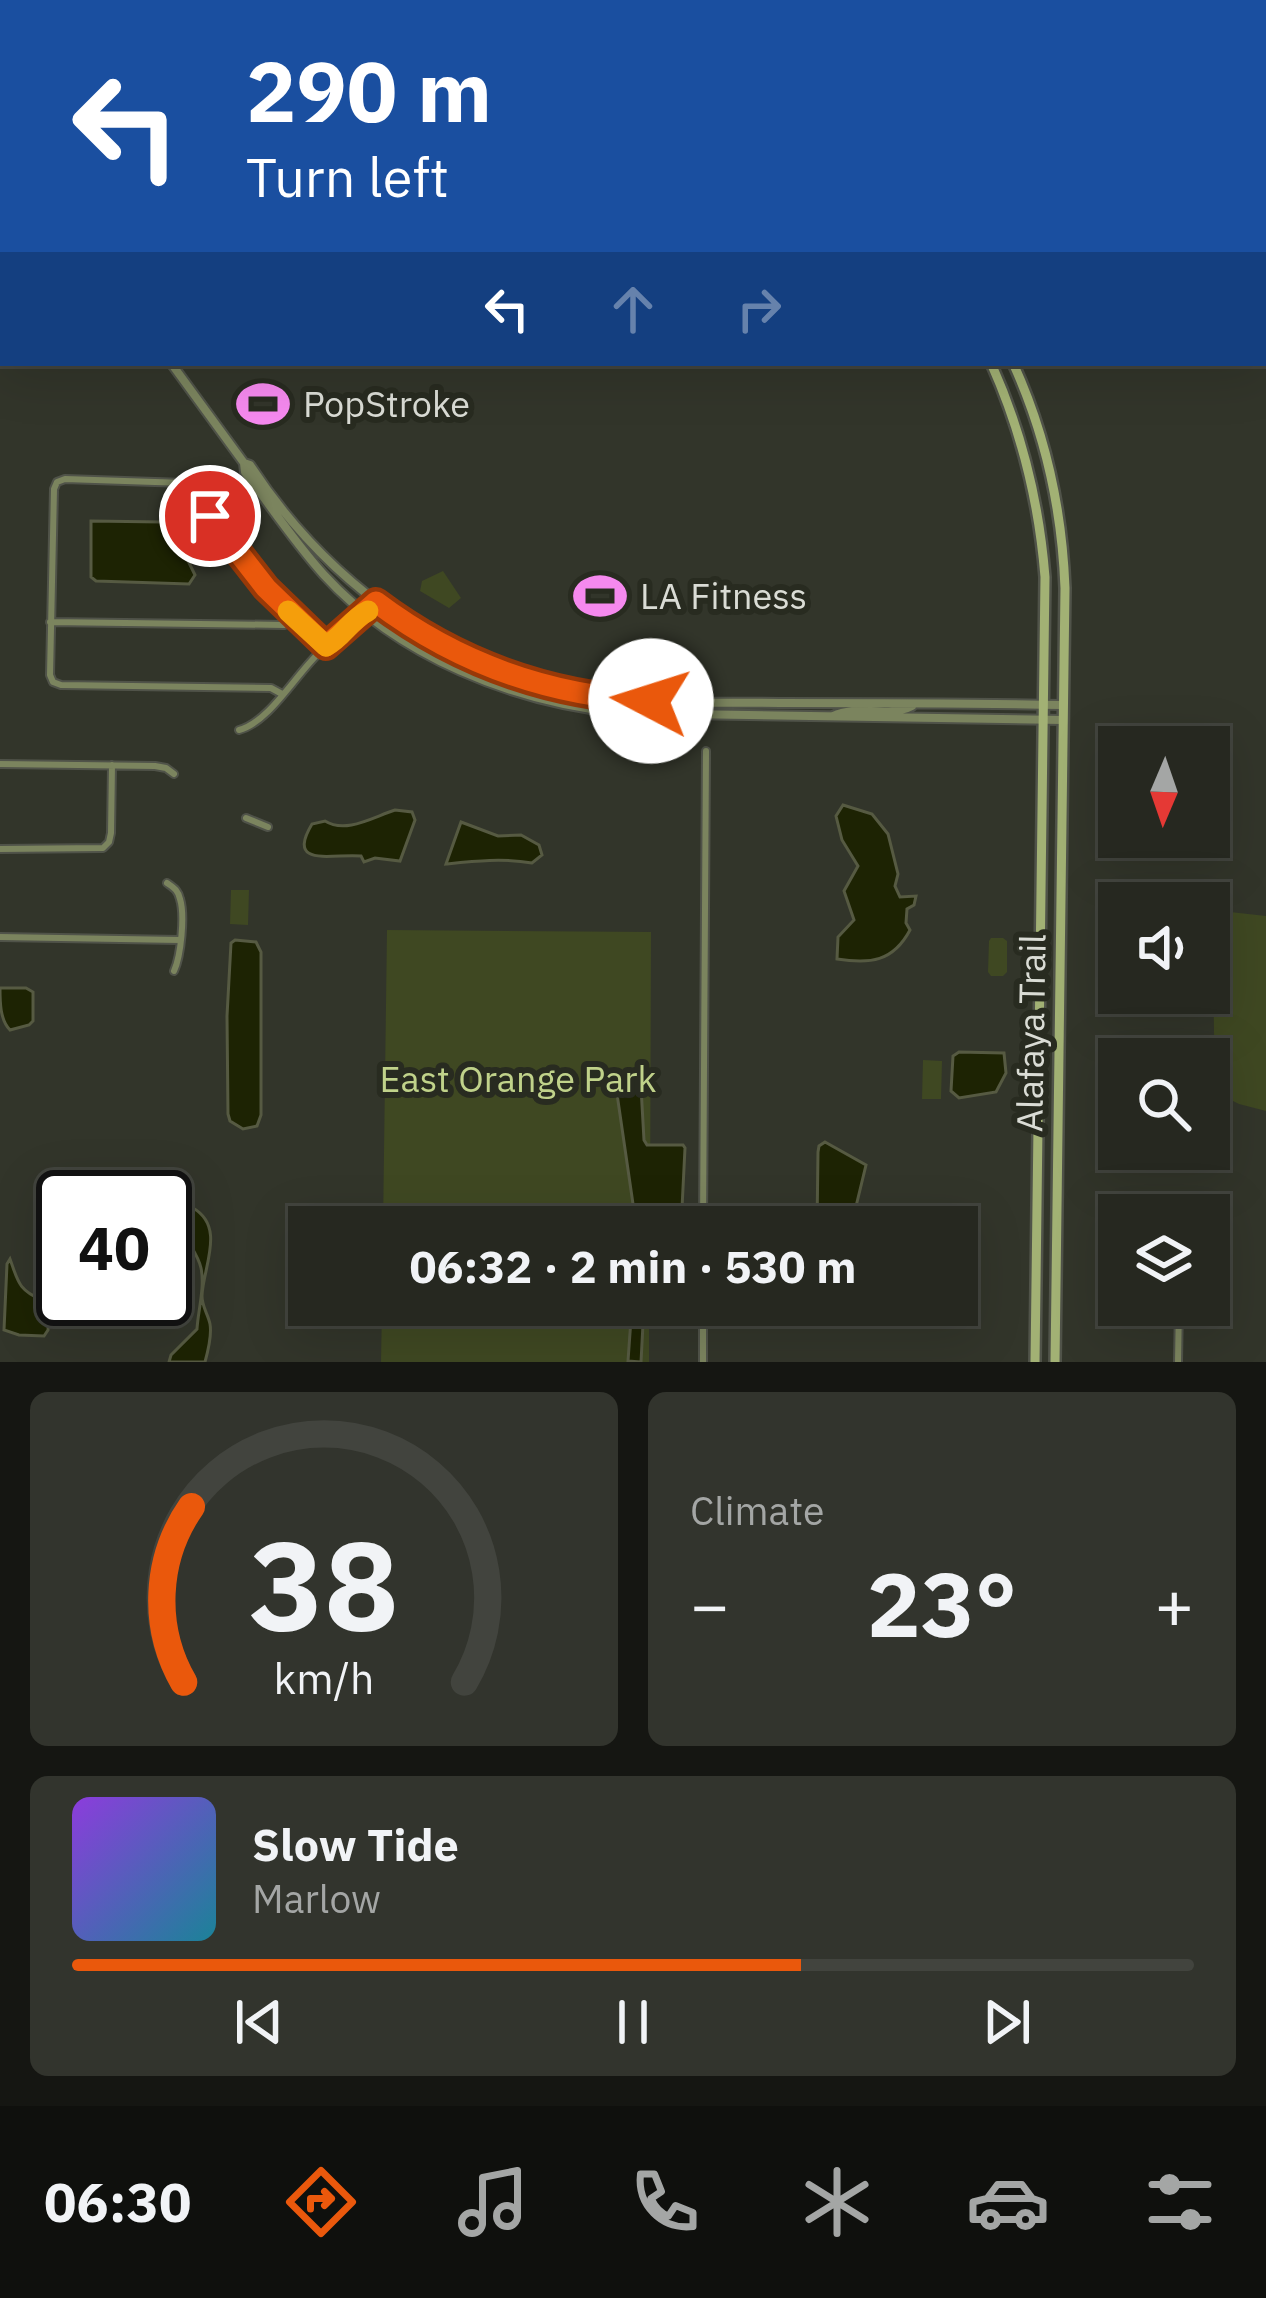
<!DOCTYPE html>
<meta charset="utf-8">
<style>
:root{--surface:#262820;--page:#32342d;--text:#f1f3f6;--muted:#a4a6a5;--line:#42443e;--accent:#ea580c}
body{margin:0;font-family:"IBM Plex Sans",sans-serif;background:var(--page);color:var(--text);height:100vh;display:flex;flex-direction:column;font-size:45px;white-space:nowrap}
*{box-sizing:border-box;margin:0}
p{font-size:39px;color:var(--muted)}
.icon{flex:none;width:66px;height:66px;fill:none;stroke:currentColor;stroke-width:2;stroke-linecap:round;stroke-linejoin:round}
.map{position:relative;height:1362px;overflow:hidden}
.panel{display:flex;flex-direction:column;gap:30px;padding:30px;background:#151612;flex:1}
.panel>*{flex:none}
.guide{position:absolute;left:0px;top:0px;width:1266px;height:366px;box-shadow:0 12px 48px #0002,0 0 0 3px var(--line);background:#1a4fa0;color:#fff;overflow:hidden}
.needle{width:78px;rotate:182deg}
.controls{position:absolute;left:1098px;top:726px;display:grid;gap:24px}
.controls a{display:grid;place-items:center;width:132px;height:132px;border-radius:0px;background:var(--surface);box-shadow:0 12px 48px #0002,0 0 0 3px var(--line);font-size:60px}
.speed{position:absolute;left:36px;top:1170px;display:flex;gap:24px;font-size:60px;font-weight:700;text-align:center}
.speed>*{display:grid;place-content:center;width:156px;height:156px;border-radius:50%;background:var(--surface);box-shadow:0 12px 48px #0002,0 0 0 3px var(--line);line-height:1}
.speed .limit{border:6px solid #111;border-radius:18px;background:#fff;color:#111}
.pin{position:absolute;display:grid;place-items:center;width:102px;height:102px;color:#fff;margin:-51px;border:6px solid #fff;border-radius:50%;box-shadow:0 3px 12px #0007}
.me{position:absolute;width:132px;margin:-66px;rotate:275deg;stroke-linejoin:round;filter:drop-shadow(0 0 9px #0008)}
.turn{display:flex;align-items:center;gap:42px;height:252px;padding:0 48px;font-size:54px}
.turn .icon{width:156px;height:156px;stroke-width:2.5}
.turn b{display:block;font-size:84px;line-height:102px}
.lanes{display:flex;align-items:center;height:114px;padding:0 48px;background:#0003;justify-content:center;gap:60px;direction:ltr}
.lanes .off{opacity:.35}
.big{font-size:90px;font-weight:700;line-height:1.1}
.panel .card{flex:1;display:flex;flex-direction:column;justify-content:center;gap:18px;min-width:0;padding:0 42px;border-radius:18px;background:var(--page)}
.panel .dial{align-items:center;gap:0}
.dial svg{height:312px;overflow:visible;fill:none;stroke:var(--line);stroke-width:7;stroke-linecap:round;text-anchor:middle}
.dial text{fill:var(--text);stroke:none}
.song{display:flex;align-items:center;gap:36px}
.cover{width:144px;height:144px;border-radius:18px;background:linear-gradient(135deg,hsl(270 70% 55%),hsl(190 70% 35%))}
.played{height:12px;border-radius:6px;background:linear-gradient(90deg,var(--accent) 65%,var(--line) 65%)}
.keys{display:flex;justify-content:space-around;direction:ltr}
.heat{display:flex;justify-content:space-between;align-items:center;font-size:66px;direction:ltr}
.panel .tiles{flex:1;display:grid;gap:30px;grid-template-columns:1fr 1fr}
.card:last-child{grid-column:span 2}
.trip{position:absolute;left:288px;top:1206px;width:690px;height:120px;border-radius:0px;background:var(--surface);box-shadow:0 12px 48px #0002,0 0 0 3px var(--line);font-weight:700;line-height:120px;text-align:center}
.dock{display:flex;height:192px;justify-content:space-around;align-items:center;background:#0f100d;color:var(--muted)}
.dock .icon{width:84px;height:84px}
.dock .active{color:var(--accent)}
.dock b{font-size:54px;color:var(--text)}
.map>svg:first-child{display:block}
</style>
<div class="map">
<svg width="1266" height="1362" viewBox="0 0 1266 1362">
<rect width="100%" height="100%" fill="#32352a"/>
<path fill="#3f4822" d="M 443,571 L 461,598 L 449,608 L 420,591 L 422,581 Z
M 231,890 L 249,890 L 248,925 L 230,924 Z
M 1212,910 L 1266,916 L 1266,1111 L 1239,1104 L 1215,1092 Z
M 387,930 L 651,932 L 650,1227 L 383,1227 Z
M 991,938 L 1003,938 L 1007,941 L 1007,972 L 1003,976 L 991,976 L 988,972 L 989,941 Z
M 923,1060 L 942,1061 L 941,1099 L 922,1099 Z
M 382,1305 L 649,1305 L 649,1362 L 381,1362 Z"/>
<path fill="#1d2303" stroke="#565a42" stroke-width="3" d="M 91,521 L 162,522 L 171,526 L 195,575 L 189,584 L 96,581 L 91,577 Z
M 843,805 L 872,814 L 888,834 L 898,874 L 895,886 L 900,897 L 916,896 L 914,905 L 907,909 L 906,923 L 910,930 C 893,962 870,964 837,959 L 838,937 L 854,920 L 844,891 L 858,866 L 842,840 L 836,816 Z
M 395,810 L 412,812 L 415,820 L 400,861 L 375,858 L 364,862 L 361,856 C 335,853 285,869 312,824 L 325,821 C 346,834 373,817 395,810 Z
M 461,822 L 498,836 L 521,835 L 539,845 L 542,855 L 532,863 C 503,858 475,861 446,864 Z
M 235,940 L 256,942 L 261,952 L 261,1115 L 257,1126 L 243,1129 L 230,1121 L 228,1114 L 227,1016 L 231,943 Z
M 0,988 L 26,988 L 33,992 L 33,1021 L 29,1025 L 10,1030 C 0,1020 0,1002 0,988 Z
M 959,1052 L 1004,1053 L 1006,1073 L 996,1092 L 959,1098 L 951,1091 L 953,1056 Z
M 620,1082 L 637,1083 L 641,1087 L 644,1140 L 647,1145 L 683,1145 L 685,1148 L 682,1208 L 640,1208 L 633,1204 L 616,1087 Z
M 825,1142 L 866,1165 L 851,1227 L 817,1227 L 818,1152 L 819,1146 Z
M 193,1208 C 226,1227 203,1267 202,1296 C 202,1307 208,1314 210,1324 C 212,1335 208,1351 205,1362 L 169,1362 L 171,1355 L 197,1329 C 198,1311 205,1287 201,1268 C 196,1246 177,1237 183,1211 Z
M 10,1259 C 18,1281 18,1290 42,1300 L 50,1299 L 48,1330 L 44,1336 L 19,1335 L 4,1330 L 7,1264 Z
M 632,1305 L 644,1305 L 641,1362 L 628,1361 Z"/>
<g fill="none" stroke-linecap="round" stroke-linejoin="round">
<g stroke="#505349" stroke-width="10">
<path id="minor" d="M 50,622 L 284,625 L 297,620
M 334,641 L 358,615 L 366,613
M 282,694 L 271,688 L 61,685 L 53,682 L 50,675 L 54,489 L 57,482 L 65,479 L 185,483 L 259,581 L 326,646
M 239,730 C 270,722 297,672 322,650 C 332,641 344,644 355,633 C 365,623 366,613 376,602
M 0,764 L 155,766 L 166,768 L 174,774
M 246,818 L 268,827
M 0,849 L 103,848 L 109,842 L 111,833 L 112,765
M 167,883 C 174,888 178,890 180,899 C 185,915 181,956 174,971
M 0,937 L 180,940
M 703,1227 L 706,751
M 703,1362 L 703,1305
M 1178,1362 L 1179,1305"/>
</g>
<g stroke="#505349" stroke-width="12">
<path id="tertiary" d="M 0,288 L 3,288
M 171,363 L 244,463 L 250,465 C 329,586 453,675 597,696 C 657,705 719,702 780,703 C 874,703 969,703 1063,705
M 244,463 L 245,472 C 271,507 296,544 324,575 C 399,657 513,702 621,713 L 1063,720
M 833,716 C 858,704 887,719 912,706"/>
</g>
<g stroke="#505349" stroke-width="14">
<path id="secondary" d="M 794,0 L 796,3
M 991,363 C 1022,432 1039,502 1045,577 L 1035,1362
M 1013,363 C 1046,435 1062,510 1065,588 L 1055,1362"/>
</g>
<g stroke="#505349" stroke-width="16">
<path id="motorway" d="M 824,0 L 825,3"/>
</g>
<use href="#minor" stroke="#7b845e" stroke-width="6"/>
<use href="#tertiary" stroke="#7b845e" stroke-width="8"/>
<use href="#secondary" stroke="#a2b174" stroke-width="9"/>
<use href="#motorway" stroke="#ddf492" stroke-width="12"/>
</g>
<g fill="none" stroke-linecap="round" stroke-linejoin="round">
<g stroke="#983908" stroke-width="30">
<path id="route" d="M 210,516 L 266,588 L 326,646 L 376,602 C 457,663 550,696 651,701"/>
</g>
<use href="#route" stroke="#ea580c" stroke-width="21"/>
<path stroke="#f59e0b" stroke-width="21" d="M 288,611 L 326,646 C 342,638 351,619 368,611"/>
</g>
<defs>
<g id="stadium-bare" transform="scale(4.14)"><path d="M0-5a6.5 5 0 1 0 0 10a6.5 5 0 1 0 0-10ZM-3.5-1.8h7v3.6h-7Z" fill="#f589ee" stroke="#282b20" stroke-width="2.5" paint-order="stroke"/></g>
</defs>
<g fill-rule="evenodd">
<use href="#stadium-bare" x="263" y="404"/>
<use href="#stadium-bare" x="600" y="596"/>
</g>
<g text-anchor="middle" stroke-width="12" stroke-linejoin="round" paint-order="stroke">
<g font-size="36" fill="#dadcd5" stroke="#282b20" text-anchor="start">
<text x="303" y="417">PopStroke</text>
<text x="640" y="609">LA Fitness</text>
</g>
<g font-size="36" fill="#dadcd5" stroke="#282b20">
<text transform="translate(1031 1033) rotate(-89)" y="13">Alafaya Trail</text>
</g>
<g font-size="36" fill="#c0d28a" stroke="#282b20">
<text x="518" y="1092">East Orange Park</text>
</g>
</g>
</svg>
<div class="controls">
<a><svg class="needle" viewBox="-14 -14 28 28"><path d="M0-13l5 13h-10z" fill="#e53935"/><path d="M0 13l5-13h-10z" fill="#a4a6a5"/></svg></a>
<a><svg class="icon" aria-label="sound" viewBox="0 0 24 24"><path d="M4 9h4l5-4v14l-5-4H4zM17 9q2 3 0 6"/></svg></a>
<a><svg class="icon" aria-label="search" viewBox="0 0 24 24"><circle cx="10" cy="10" r="6"/><path d="M15 15l6 6"/></svg></a>
<a><svg class="icon" aria-label="layers" viewBox="0 0 24 24"><path d="M12 4l9 5-9 5-9-5zM3 14l9 5 9-5"/></svg></a>
</div>
<div class="speed"><div class="limit">40</div></div>
<div class="pin" style="left:210px;top:516px;background:#d93025"><svg class="icon" aria-label="arrive" viewBox="0 0 24 24"><path d="M6 21V4h12l-3 4 3 4H6"/></svg></div>
<svg class="me" style="left:651px;top:701px" viewBox="-20 -20 40 40"><circle r="19" fill="#fff"/><path d="M0-13L10 11 0 6-10 11z" fill="#ea580c"/></svg>
<div class="trip">06:32 · 2 min · 530 m</div>
<div class="guide">
<div class="turn"><svg class="icon" aria-label="left" viewBox="0 0 24 24"><path d="M17 20v-9H6M10 6l-5 5 5 5"/></svg><div><b>290 m</b>Turn left</div></div>
<div class="lanes"><svg class="icon" aria-label="left" viewBox="0 0 24 24"><path d="M17 20v-9H6M10 6l-5 5 5 5"/></svg><svg class="icon off" aria-label="ahead" viewBox="0 0 24 24"><path d="M12 20V5M6 11l6-6 6 6"/></svg><svg class="icon off" aria-label="right" viewBox="0 0 24 24"><path d="M7 20v-9h11M14 6l5 5-5 5"/></svg></div>
</div>
</div>
<section class="panel">
<div class="tiles">
<div class="card dial"><svg viewBox="0 0 100 80">
<path d="M14 69A42 42 0 1 1 86 69"/>
<path d="M14 69A42 42 0 0 1 16 24" stroke="#ea580c"/>
<text x="50" y="56" font-size="32" font-weight="700">38</text>
<text x="50" y="72" font-size="11">km/h</text>
</svg></div>
<div class="card"><p>Climate</p>
<div class="heat"><a>−</a><b class="big">23°</b><a>+</a></div>
</div>
<div class="card">
<div class="song"><i class="cover"></i><div><b>Slow Tide</b><p>Marlow</p></div></div>
<div class="played"></div>
<div class="keys"><svg class="icon" aria-label="previous" viewBox="0 0 24 24"><path d="M18 5L8 12l10 7zM5 5v14"/></svg><svg class="icon" aria-label="pause" viewBox="0 0 24 24"><path d="M8 5v14M16 5v14"/></svg><svg class="icon" aria-label="next" viewBox="0 0 24 24"><path d="M6 5l10 7-10 7zM19 5v14"/></svg></div>
</div>
</div>
</section>
<nav class="dock">
<b>06:30</b>
<svg class="icon active" aria-label="directions" viewBox="0 0 24 24"><path d="M12 3l9 9-9 9-9-9zM9 14v-3h6M13 9l2 2-2 2"/></svg>
<svg class="icon" aria-label="music" viewBox="0 0 24 24"><path d="M9 18V5l10-2v13"/><circle cx="6" cy="18" r="3"/><circle cx="16" cy="16" r="3"/></svg>
<svg class="icon" aria-label="phone" viewBox="0 0 24 24"><path d="M5 4h4l2 5-3 2q2 4 5 5l2-3 5 2v4C11 20 4 13 5 4z"/></svg>
<svg class="icon" aria-label="climate" viewBox="0 0 24 24"><path d="M12 3v18M4 7l16 10M4 17L20 7"/></svg>
<svg class="icon" aria-label="car" viewBox="0 0 24 24"><path d="M5 17H2v-5l4-1 3-4h7l3 4 3 1v5h-3M9 17h6M6 11h13"/><circle cx="7" cy="17" r="2"/><circle cx="17" cy="17" r="2"/></svg>
<svg class="icon" aria-label="filters" viewBox="0 0 24 24"><path d="M4 7h16M4 17h16"/><circle cx="9" cy="7" r="2"/><circle cx="15" cy="17" r="2"/></svg>
</nav>
